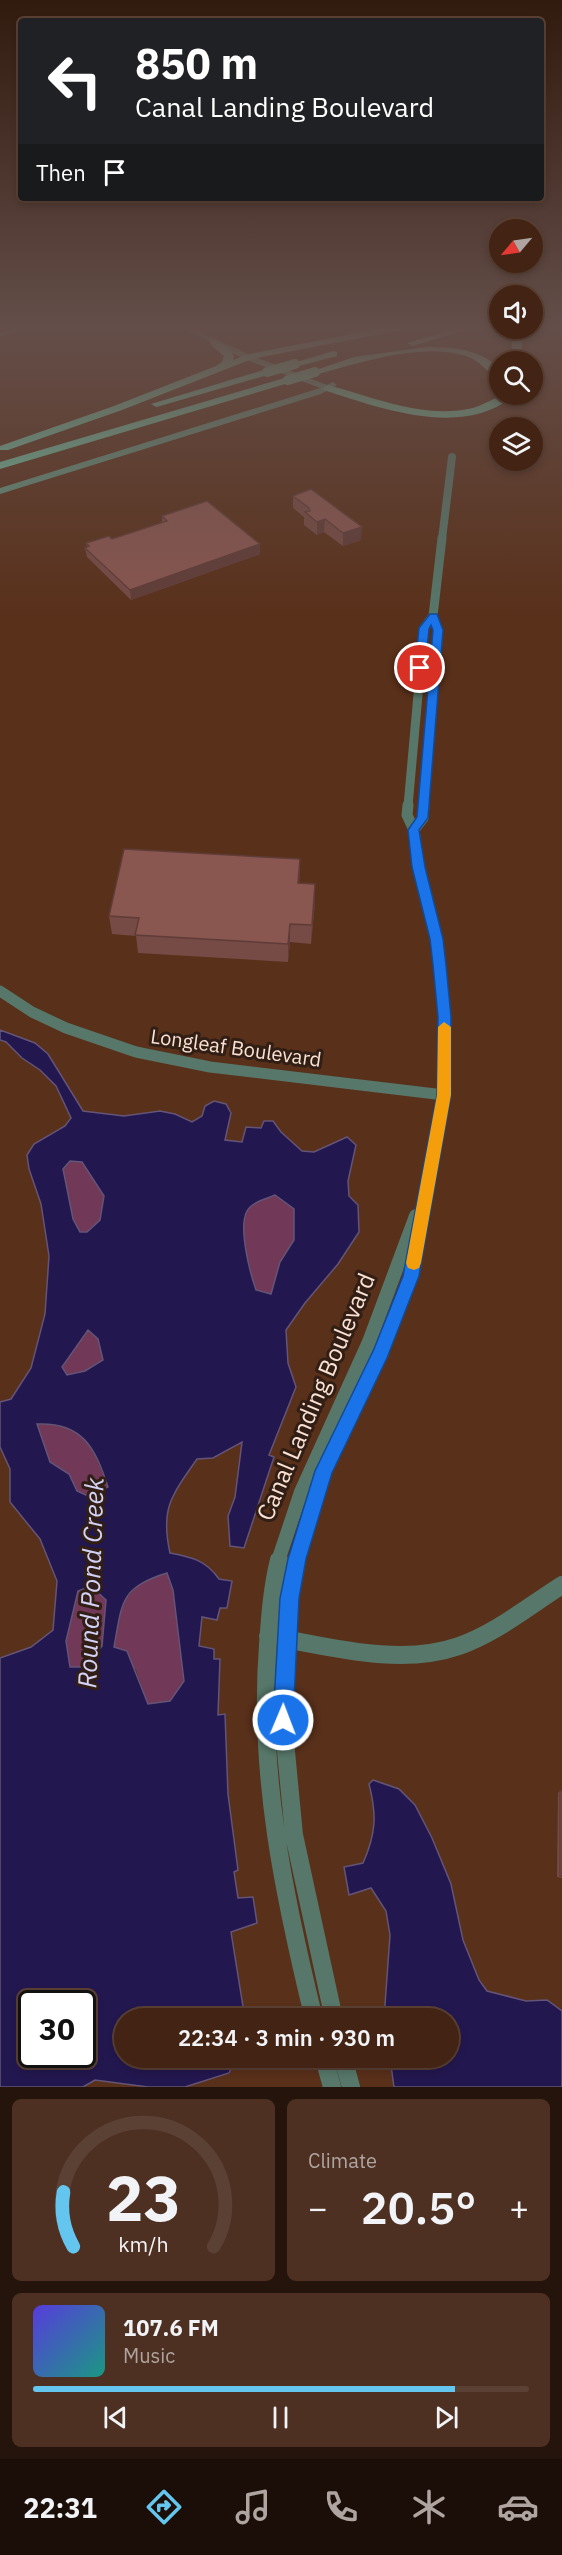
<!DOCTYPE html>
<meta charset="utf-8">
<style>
:root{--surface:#432414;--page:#4d3022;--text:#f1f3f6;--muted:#afa4a0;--line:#5b4134;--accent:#64c5ee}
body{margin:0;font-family:"IBM Plex Sans",sans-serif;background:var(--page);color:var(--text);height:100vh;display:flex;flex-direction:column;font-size:22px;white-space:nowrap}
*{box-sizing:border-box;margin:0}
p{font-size:20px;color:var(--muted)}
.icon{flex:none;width:33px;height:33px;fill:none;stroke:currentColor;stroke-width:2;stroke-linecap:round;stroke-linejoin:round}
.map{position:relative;height:2087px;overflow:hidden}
.side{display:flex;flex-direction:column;gap:12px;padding:12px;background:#25140b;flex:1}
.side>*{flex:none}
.hud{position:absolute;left:18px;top:18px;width:526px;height:183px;border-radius:6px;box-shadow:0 3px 9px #0003,0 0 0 2px var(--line);background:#202124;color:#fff;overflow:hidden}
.needle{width:39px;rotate:241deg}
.tools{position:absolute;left:489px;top:219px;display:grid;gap:12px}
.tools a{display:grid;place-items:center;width:54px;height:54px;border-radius:50%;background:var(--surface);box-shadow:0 3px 9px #0003,0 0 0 2px var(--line);font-size:30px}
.speed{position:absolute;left:18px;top:1990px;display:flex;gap:12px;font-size:30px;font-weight:700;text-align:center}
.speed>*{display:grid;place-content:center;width:78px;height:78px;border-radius:50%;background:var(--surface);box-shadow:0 3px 9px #0003,0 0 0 2px var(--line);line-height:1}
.speed .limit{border:3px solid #111;border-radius:9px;background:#fff;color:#111}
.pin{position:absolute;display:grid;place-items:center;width:51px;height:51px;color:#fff;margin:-26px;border:3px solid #fff;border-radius:50%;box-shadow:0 2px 6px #0007}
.me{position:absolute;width:66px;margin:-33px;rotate:1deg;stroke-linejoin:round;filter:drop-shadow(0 0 4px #0008)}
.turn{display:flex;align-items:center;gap:21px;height:126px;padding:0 18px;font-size:27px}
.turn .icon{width:78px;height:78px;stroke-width:2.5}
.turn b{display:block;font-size:42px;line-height:51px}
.then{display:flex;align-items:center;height:57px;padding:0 18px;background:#0003;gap:12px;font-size:22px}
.big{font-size:45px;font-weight:600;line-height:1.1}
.side .widget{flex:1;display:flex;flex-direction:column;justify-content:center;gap:9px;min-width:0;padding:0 21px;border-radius:9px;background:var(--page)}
.side .dial{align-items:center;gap:0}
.dial svg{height:156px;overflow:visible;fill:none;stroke:var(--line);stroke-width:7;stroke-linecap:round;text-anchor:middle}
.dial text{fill:var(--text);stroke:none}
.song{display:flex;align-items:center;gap:18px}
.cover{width:72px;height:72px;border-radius:9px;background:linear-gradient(135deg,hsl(250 70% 55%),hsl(170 70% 35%))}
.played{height:6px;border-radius:3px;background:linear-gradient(90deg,var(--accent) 85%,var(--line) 85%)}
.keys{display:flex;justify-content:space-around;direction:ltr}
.heat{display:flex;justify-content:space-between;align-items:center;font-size:33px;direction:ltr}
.side .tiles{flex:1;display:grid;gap:12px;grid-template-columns:1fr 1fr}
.widget:last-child{grid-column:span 2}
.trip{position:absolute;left:114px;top:2008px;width:345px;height:60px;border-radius:30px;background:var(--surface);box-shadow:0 3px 9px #0003,0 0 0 2px var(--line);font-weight:600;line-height:60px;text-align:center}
.menu{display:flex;height:96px;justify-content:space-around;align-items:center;background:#1b0e08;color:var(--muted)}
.menu .icon{width:42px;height:42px}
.menu .active{color:var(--accent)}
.menu b{font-size:27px;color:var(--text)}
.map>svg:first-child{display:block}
</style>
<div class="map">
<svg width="562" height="2087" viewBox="0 0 562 2087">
<rect width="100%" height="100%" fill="#59301a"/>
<path fill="#713857" d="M 70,1161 L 82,1161 L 104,1196 L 100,1220 L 87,1232 L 80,1232 L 73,1219 L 63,1169 Z
M 276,1195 L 294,1209 L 294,1240 L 280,1262 L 272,1294 L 256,1290 C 250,1274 238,1226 247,1211 C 252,1202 266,1199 276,1195 Z
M 88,1330 L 98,1339 L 103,1360 L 85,1372 L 67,1375 L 62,1367 Z
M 37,1424 C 87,1426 91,1445 108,1487 L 90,1497 L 77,1491 L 69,1474 L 50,1462 Z
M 167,1573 L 173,1590 L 184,1681 L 170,1701 L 148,1705 L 136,1670 L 114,1647 L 122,1603 L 142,1581 Z
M 91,1586 L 106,1600 L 102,1646 L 86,1667 L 70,1667 L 66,1641 L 78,1591 Z"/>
<path fill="#23174f" stroke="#645477" stroke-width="1.5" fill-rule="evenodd" d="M 0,1030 L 35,1043 L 48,1054 L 83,1111 L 124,1116 L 160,1111 L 175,1114 L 192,1122 L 202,1116 L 205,1106 L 214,1101 L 226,1104 L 231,1113 L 225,1140 L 242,1142 L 246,1127 L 261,1128 L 264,1121 L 273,1121 L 281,1132 L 302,1151 L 314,1152 L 347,1137 L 356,1145 L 348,1181 L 349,1196 L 358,1205 L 359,1232 L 338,1264 L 305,1303 L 286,1330 L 288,1363 L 296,1387 L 269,1455 L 274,1457 L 244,1548 L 230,1546 L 228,1516 L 235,1497 L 242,1442 L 213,1458 L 197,1459 C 172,1495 160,1508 170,1553 C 191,1557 206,1560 219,1579 L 232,1581 L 227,1608 L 220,1608 L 217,1620 L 202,1617 L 199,1646 L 214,1649 L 214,1659 L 220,1659 L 218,1715 L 225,1714 L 228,1794 L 238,1870 L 234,1872 L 238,1898 L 253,1897 L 257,1923 L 231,1932 L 245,2019 L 124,2019 L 124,2058 L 236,2058 L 229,2073 L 185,2087 L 148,2087 L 95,2080 L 83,2087 L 0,2087 L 0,1658 L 31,1647 L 53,1630 L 57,1581 L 40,1539 L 10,1502 L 10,1469 L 0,1447 L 0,1402 L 11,1399 L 31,1368 L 45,1314 L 49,1256 L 41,1204 L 29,1169 L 27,1155 L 34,1144 L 65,1126 L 71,1118 L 56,1086 L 40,1070 L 22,1058 L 6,1042 L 0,1040 ZM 70,1161 L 82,1162 L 104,1196 L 100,1220 L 87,1232 L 80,1232 L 73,1219 L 63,1169 ZM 275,1195 L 294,1209 L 294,1240 L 280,1262 L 271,1294 L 256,1290 C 250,1273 238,1227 247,1211 C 252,1202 266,1199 275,1195 ZM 88,1330 L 98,1339 L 103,1360 L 85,1371 L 67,1375 L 62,1367 ZM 37,1424 C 83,1422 95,1448 108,1487 L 90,1497 L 77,1491 L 69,1474 L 50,1462 ZM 167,1573 L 173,1590 L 184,1681 L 170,1701 L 148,1704 L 127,1651 L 114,1647 C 122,1603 120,1587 167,1573 ZM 91,1586 L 106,1600 L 102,1646 L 86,1667 L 70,1667 L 66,1641 L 78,1591 ZM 32,2004 L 82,2004 L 82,2055 L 32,2055 Z
M 373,1780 L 399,1789 L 415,1805 L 432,1838 L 451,1884 L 463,1940 L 479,1980 L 487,1991 L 526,2001 L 547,2000 L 562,2011 L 562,2087 L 394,2087 L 390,2058 L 448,2058 L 448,2019 L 384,2019 L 390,1935 L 386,1911 L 371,1888 L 349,1895 L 344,1867 L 363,1863 C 376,1834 377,1815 369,1784 Z"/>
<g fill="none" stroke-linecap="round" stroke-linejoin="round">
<path stroke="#56776a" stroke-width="8" d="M 442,539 L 452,457"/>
<path stroke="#56776a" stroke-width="9" d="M 408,806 L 424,628 L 433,616
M 424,806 L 438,630 L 433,616 L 442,538"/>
<path stroke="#56776a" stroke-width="11" d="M 408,805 L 407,815 L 414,830 L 419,867 L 437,939 L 444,1017 L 444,1095 L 436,1141
M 414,830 L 423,818 L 424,805
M 0,991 L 32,1012 L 66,1028 L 136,1052 L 210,1067 L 444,1095"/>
<path stroke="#56776a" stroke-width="14" d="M 278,1561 L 301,1492 L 369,1342 L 416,1216
M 297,1561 L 324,1471 L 381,1353 L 411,1276 L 436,1140"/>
<path stroke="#56776a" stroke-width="18" d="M 279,1560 C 272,1588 270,1616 268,1645 C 258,1773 284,1896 314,2019
M 297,1560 L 290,1598 L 283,1720 L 294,1835 L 334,2019
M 268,1636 C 328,1646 399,1667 459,1646 C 496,1633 529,1606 562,1585
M 324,2058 L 332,2087
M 343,2058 L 351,2087"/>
<path fill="#619883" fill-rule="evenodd" d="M 28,326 L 42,326 L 0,336 L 0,332 Z
M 178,326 L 188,326 L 250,355 L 327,385 L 333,382 L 337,385 L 321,394 L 0,494 L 0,488 L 320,388 L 244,359 Z"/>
<path fill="#6fc7a7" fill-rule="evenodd" d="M 393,326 L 411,326 L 406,329 L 252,359 L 122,410 L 8,450 L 0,450 L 0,446 L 114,406 L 216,366 L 222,362 L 224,356 L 210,344 L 210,340 C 220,338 229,348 234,356 L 233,360 L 249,354 Z
M 465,326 L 479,326 L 412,346 L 407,343 Z
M 520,328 L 530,328 L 522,342 L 521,362 L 511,362 L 512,342 Z
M 426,347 C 453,347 480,349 500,369 L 500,379 C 487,373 481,361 466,356 C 418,342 361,363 315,375 L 310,372 L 354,357 Z
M 333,351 L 337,352 L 337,356 L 295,367 L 290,364 Z
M 267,369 L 271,370 L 271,374 L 160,406 L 156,407 L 151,404 Z
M 288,377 L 292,378 L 292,382 L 0,469 L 0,462 Z
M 328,385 C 373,397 420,418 468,409 C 486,406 496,394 515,394 C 466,440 379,408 324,390 L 323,388 Z"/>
<path stroke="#6fc7a7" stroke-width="10" d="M 267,372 L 295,364
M 288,380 L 315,372"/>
</g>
<path fill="#764a45" d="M 293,496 L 361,540 L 343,546 L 324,532 L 317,535 L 304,525 L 304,517 L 293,508 Z
M 162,516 L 260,554 L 131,600 L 87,557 L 85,548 L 87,547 L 86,543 L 112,539 L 162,522 Z
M 300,859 L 299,883 L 315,902 L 311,944 L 290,942 L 288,962 L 138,953 L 136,936 L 112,934 L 109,916 Z
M 560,1791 L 562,1791 L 562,1878 L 557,1877 L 558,1793 Z"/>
<path fill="#603c38" d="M 325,519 L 324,532 L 317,535 L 317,522 Z
M 362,527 L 361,540 L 343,546 L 343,533 Z
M 260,544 L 260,554 L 131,600 L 130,590 Z
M 300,859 L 300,877 L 297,901 L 298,883 Z
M 315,884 L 315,902 L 311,944 L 312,925 Z
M 290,924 L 290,942 L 288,962 L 288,944 Z"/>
<path fill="#895650" stroke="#603c38" stroke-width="1.5" d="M 311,489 L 362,527 L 343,533 L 325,519 L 317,522 L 305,512 L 310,511 L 309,508 L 293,496 Z
M 207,501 L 260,544 L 130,590 L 85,548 L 89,546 L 86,543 L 109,536 L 112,539 L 167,521 L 162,516 Z
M 124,849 L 300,859 L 298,883 L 315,884 L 312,925 L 290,924 L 288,944 L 135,935 L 139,918 L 109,916 Z
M 560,1791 L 562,1791 L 562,1876 L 560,1876 Z"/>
<linearGradient id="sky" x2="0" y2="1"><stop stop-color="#311a0e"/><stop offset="0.53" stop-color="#644e49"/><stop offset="1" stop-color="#644e49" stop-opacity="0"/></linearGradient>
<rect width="562" height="618" fill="url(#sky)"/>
<path fill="#1a73e8" stroke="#114b97" stroke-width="1.5" d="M 430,614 L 437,614 L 443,630 L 428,818 L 419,830 L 425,867 L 443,939 L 446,965 L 451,1017 L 451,1095 L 419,1276 L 387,1358 L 332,1473 L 306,1559 L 299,1598 L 293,1720 L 290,1727 L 283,1730 L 276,1727 L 273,1720 L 280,1598 L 288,1559 L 315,1471 L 374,1349 L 403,1276 L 437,1095 L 438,1017 L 433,965 L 430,939 L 412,867 L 408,830 L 417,817 L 433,630 L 431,625 L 429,629 L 425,668 L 420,671 L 415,668 L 419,628 Z"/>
<path fill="#f59e0b" d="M 444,1022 L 451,1027 L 451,1095 L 421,1263 L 419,1268 L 414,1270 L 408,1268 L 406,1263 L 437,1095 L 438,1027 Z"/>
<g text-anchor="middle" stroke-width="6" stroke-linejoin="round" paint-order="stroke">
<g font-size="20" fill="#fbe1d4" stroke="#311e14">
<text transform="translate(236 1048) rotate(8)" y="7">Longleaf Boulevard</text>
</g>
<g font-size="24" fill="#fbe1d4" stroke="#311e14">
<text transform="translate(316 1397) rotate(-67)" y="8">Canal Landing Boulevard</text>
</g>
<g font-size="26" font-style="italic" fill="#d3d1f6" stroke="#311e14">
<text transform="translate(91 1583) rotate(-88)" y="9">Round Pond Creek</text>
</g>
</g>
</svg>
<div class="tools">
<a><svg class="needle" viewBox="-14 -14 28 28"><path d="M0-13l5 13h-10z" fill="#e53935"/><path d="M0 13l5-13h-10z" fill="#afa4a0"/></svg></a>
<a><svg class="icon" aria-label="sound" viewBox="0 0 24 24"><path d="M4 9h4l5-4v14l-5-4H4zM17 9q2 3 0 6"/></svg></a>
<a><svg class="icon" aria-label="search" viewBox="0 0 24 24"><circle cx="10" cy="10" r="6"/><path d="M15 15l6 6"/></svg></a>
<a><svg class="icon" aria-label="layers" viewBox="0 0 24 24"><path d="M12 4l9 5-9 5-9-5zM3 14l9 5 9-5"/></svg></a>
</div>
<div class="speed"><div class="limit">30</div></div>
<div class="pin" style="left:420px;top:668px;background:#d93025"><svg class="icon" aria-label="arrive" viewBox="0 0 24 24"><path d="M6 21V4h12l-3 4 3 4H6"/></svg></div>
<svg class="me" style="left:283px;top:1720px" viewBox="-20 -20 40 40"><circle r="17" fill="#1a73e8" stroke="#fff" stroke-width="3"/><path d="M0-11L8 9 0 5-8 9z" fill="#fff"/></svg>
<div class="trip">22:34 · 3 min · 930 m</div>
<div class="hud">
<div class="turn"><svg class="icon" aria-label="left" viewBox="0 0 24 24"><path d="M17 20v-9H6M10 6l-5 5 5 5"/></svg><div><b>850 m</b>Canal Landing Boulevard</div></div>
<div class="then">Then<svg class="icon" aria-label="arrive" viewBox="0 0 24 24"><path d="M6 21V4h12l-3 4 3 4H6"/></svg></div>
</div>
</div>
<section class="side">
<div class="tiles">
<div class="widget dial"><svg viewBox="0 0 100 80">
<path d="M14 69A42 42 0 1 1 86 69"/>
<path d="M14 69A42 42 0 0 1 9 41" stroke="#64c5ee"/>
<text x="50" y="56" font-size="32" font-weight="700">23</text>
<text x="50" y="72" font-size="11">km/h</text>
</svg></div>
<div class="widget"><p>Climate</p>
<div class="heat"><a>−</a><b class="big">20.5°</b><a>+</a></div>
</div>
<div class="widget">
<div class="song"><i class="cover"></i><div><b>107.6 FM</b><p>Music</p></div></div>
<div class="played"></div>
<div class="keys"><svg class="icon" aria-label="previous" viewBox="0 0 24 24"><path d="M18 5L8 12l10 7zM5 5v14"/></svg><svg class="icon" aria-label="pause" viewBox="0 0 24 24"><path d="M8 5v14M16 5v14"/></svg><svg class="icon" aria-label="next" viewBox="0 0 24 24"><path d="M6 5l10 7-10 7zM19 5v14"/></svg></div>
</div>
</div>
</section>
<nav class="menu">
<b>22:31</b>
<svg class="icon active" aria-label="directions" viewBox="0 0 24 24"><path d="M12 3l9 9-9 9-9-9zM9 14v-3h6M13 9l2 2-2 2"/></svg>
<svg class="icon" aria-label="music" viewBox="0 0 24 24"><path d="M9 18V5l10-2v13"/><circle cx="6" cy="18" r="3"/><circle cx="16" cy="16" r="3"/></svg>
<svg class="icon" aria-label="phone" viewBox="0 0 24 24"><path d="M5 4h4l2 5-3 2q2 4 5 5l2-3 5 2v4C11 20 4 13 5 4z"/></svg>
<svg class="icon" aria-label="climate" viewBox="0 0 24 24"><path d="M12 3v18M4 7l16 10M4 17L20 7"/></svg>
<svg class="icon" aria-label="car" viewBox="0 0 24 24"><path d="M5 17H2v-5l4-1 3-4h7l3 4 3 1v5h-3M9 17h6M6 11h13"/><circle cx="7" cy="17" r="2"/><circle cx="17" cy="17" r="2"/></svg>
</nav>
